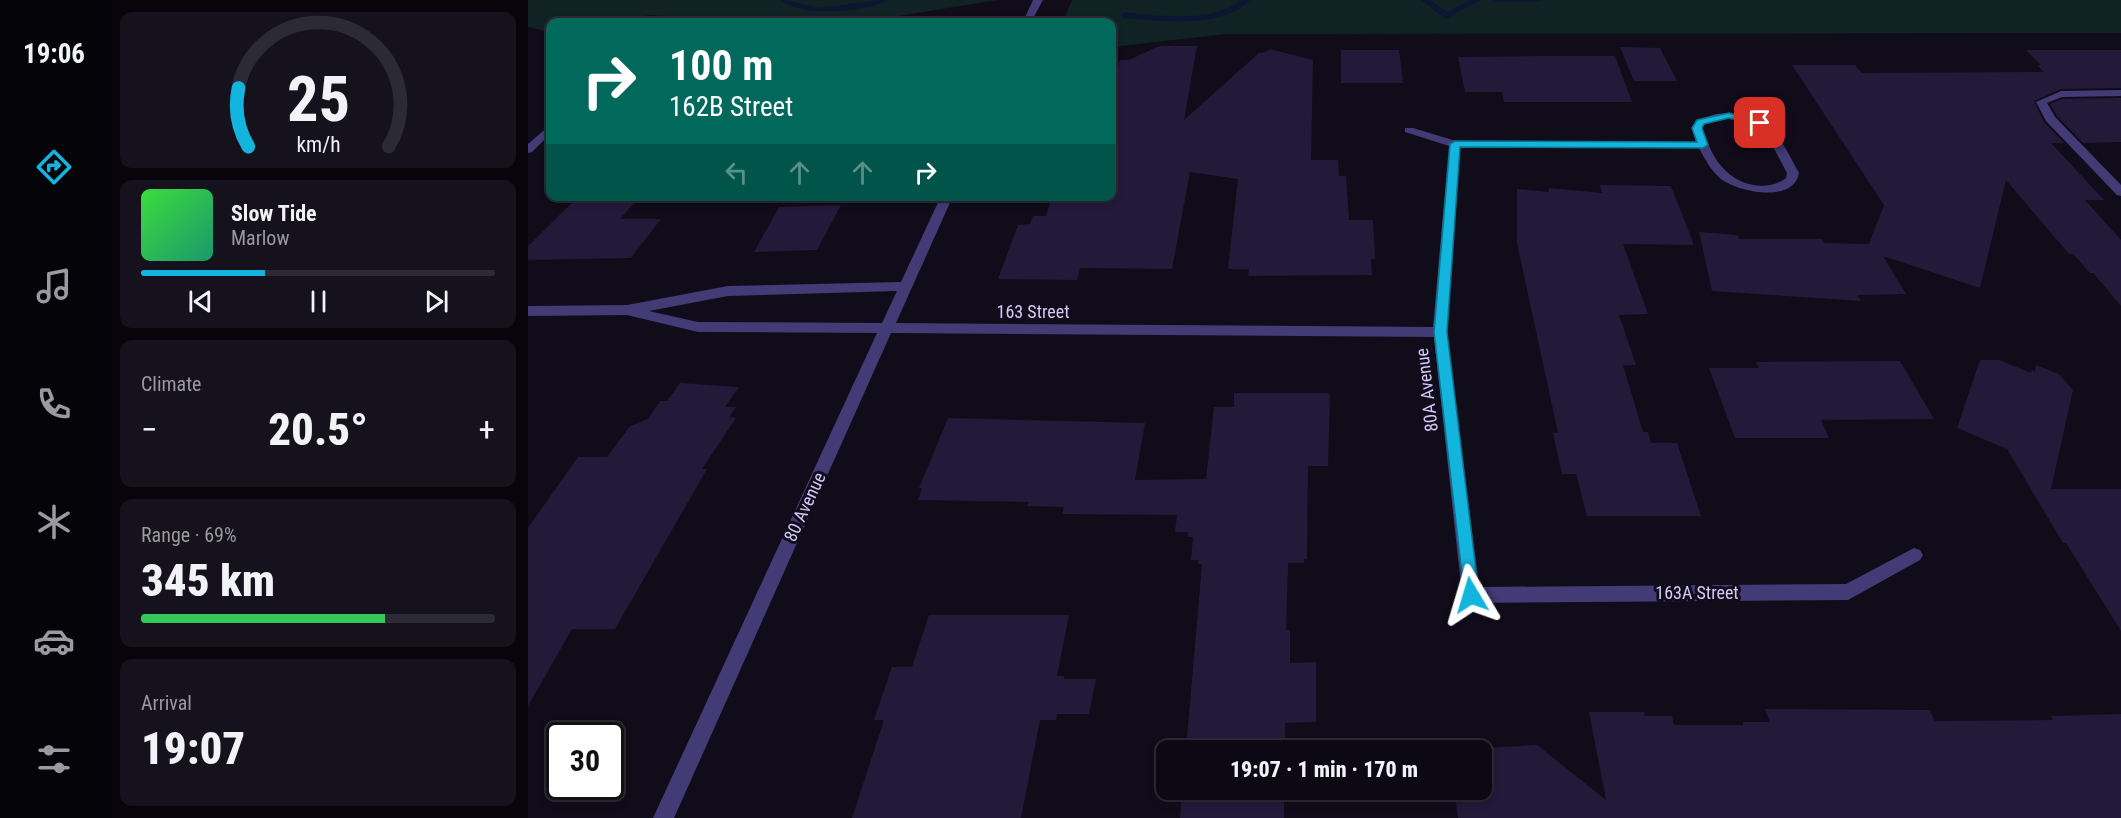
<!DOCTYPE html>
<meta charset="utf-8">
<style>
:root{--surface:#0c0914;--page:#15121d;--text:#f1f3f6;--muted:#9a9aa0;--line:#2c2a34;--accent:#13b4dd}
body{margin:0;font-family:"Roboto Condensed",sans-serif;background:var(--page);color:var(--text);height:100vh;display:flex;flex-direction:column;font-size:22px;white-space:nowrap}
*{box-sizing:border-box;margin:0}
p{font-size:20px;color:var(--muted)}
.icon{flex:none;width:33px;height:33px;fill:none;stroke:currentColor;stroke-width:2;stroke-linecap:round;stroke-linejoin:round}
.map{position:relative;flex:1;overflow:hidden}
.side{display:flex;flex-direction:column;gap:12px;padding:12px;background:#07050b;width:420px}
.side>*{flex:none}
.hud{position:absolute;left:18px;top:18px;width:570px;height:183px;border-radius:12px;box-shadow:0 3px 9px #0003,0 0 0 2px var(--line);background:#00695c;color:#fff;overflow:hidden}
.speed{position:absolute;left:18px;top:722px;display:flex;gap:12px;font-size:30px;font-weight:700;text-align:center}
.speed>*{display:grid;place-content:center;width:78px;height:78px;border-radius:50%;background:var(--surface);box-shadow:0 3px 9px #0003,0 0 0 2px var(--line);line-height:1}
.speed .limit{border:3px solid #111;border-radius:9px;background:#fff;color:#111}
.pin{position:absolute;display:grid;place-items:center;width:51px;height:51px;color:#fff;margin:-26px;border-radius:12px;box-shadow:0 3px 9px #0006}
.me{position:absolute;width:66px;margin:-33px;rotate:353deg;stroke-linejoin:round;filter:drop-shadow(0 0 4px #0008)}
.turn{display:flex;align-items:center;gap:21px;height:126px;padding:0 24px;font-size:27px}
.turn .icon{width:78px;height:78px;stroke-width:2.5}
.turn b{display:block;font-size:42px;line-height:51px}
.lanes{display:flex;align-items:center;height:57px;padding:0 24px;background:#0003;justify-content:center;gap:30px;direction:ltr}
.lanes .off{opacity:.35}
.big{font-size:45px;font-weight:800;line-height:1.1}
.side .card{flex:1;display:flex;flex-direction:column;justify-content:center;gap:9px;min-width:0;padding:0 21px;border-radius:12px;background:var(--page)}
.side .dial{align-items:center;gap:0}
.dial svg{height:156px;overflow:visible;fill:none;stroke:var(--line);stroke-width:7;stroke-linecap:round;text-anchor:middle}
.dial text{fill:var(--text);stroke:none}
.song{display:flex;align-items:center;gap:18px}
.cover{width:72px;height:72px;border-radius:9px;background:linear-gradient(135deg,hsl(120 70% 55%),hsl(160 70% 35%))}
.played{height:6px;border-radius:3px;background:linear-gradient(90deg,var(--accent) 35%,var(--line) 35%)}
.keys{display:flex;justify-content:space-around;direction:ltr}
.heat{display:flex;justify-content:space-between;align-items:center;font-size:33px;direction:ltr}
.charge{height:9px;border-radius:4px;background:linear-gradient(90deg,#34c759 69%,var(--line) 0)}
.trip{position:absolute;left:628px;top:740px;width:336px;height:60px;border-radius:12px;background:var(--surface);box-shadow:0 3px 9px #0003,0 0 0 2px var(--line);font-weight:800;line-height:60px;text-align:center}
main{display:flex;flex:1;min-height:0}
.menu{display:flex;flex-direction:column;width:108px;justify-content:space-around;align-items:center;background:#050408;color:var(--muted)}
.menu .icon{width:42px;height:42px}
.menu .selected{color:var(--accent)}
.menu b{font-size:27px;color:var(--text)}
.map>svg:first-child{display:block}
</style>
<main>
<nav class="menu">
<b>19:06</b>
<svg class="icon selected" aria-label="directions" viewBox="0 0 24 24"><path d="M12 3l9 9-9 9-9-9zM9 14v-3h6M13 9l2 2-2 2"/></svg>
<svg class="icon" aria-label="music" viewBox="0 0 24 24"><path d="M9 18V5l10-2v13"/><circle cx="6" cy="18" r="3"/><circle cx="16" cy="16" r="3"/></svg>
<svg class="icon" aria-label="phone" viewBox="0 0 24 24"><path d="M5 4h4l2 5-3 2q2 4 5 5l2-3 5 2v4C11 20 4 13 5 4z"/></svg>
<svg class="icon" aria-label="climate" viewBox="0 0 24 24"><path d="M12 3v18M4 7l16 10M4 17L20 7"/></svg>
<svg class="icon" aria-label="car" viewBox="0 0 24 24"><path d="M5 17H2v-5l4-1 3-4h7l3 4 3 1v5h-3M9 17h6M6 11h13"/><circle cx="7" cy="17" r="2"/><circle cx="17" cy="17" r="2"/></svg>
<svg class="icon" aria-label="filters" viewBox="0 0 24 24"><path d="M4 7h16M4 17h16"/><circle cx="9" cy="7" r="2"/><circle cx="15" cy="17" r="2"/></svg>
</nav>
<section class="side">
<div class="card dial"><svg viewBox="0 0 100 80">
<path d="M14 69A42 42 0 1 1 86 69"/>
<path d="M14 69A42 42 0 0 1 9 39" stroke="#13b4dd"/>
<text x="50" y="56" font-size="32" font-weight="700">25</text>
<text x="50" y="72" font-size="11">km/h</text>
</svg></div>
<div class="card">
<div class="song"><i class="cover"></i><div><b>Slow Tide</b><p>Marlow</p></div></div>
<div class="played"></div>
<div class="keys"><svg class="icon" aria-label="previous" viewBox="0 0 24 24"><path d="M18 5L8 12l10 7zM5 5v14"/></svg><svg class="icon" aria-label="pause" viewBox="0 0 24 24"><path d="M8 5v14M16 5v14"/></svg><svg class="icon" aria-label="next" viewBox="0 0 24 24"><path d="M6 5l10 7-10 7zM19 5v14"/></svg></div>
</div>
<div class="card"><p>Climate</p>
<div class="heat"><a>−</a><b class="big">20.5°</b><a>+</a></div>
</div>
<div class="card"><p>Range · 69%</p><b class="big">345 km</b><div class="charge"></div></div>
<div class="card"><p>Arrival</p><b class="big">19:07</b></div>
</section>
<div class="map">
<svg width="1593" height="818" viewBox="0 0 1593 818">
<rect width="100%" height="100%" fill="#100c1a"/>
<path fill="#102223" d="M 0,0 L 470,0 L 333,22 L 166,22 L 157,17 L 121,15 L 98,22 L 22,22 L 22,32 L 0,27 Z
M 544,0 L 1593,0 L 1593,33 L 698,34 L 584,47 L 584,22 L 535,22 Z"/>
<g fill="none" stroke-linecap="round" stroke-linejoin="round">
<path fill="#0c1633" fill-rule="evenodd" d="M 253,0 C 266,0 276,6 289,7 C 313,7 336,0 359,0 C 339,13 272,17 253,0 Z
M 713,0 L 722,0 C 697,29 631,21 596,18 L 592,15 L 596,12 C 628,16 688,23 713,0 Z
M 893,0 L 902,0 L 919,12 L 942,0 L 952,0 L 918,19 Z
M 965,0 L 1012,0 L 1008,2 L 969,2 Z"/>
</g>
<path fill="#231a39" d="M 631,46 L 669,46 L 656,120 L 731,53 L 738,52 L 742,49 L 785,60 L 783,160 L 810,160 L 811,176 L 818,176 L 821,220 L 845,220 L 847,259 L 843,259 L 844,275 L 720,276 L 721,269 L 700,269 L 710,179 L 662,172 L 644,269 L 552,268 L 549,280 L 470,279 L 490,225 L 502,224 L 505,216 L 518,216 L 524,196 L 584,196 L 584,88 L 592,60 L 601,60 Z
M 1092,47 L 1132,48 L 1149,81 L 1106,81 Z
M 813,50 L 871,50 L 875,83 L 813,83 Z
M 1498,50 L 1593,50 L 1593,88 L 1533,89 L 1506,101 L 1516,122 L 1536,143 L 1523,143 L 1576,200 L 1557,200 L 1593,240 L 1593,306 L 1565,273 L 1562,273 L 1545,254 L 1541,254 L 1478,180 L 1452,288 L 1355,256 L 1378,294 L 1329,295 L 1333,301 L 1184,291 L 1171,232 L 1210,235 L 1211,239 L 1294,239 L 1296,243 L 1341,244 L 1356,205 L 1264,65 L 1327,65 L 1334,73 L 1516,72 L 1509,65 L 1513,65 Z
M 1013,56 L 1087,56 L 1104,102 L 976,102 L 974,92 L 937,92 L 930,57 Z
M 1593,98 L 1593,142 L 1555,143 L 1529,116 L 1522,104 L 1534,99 Z
M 1072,185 L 1143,186 L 1166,245 L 1095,244 L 1120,314 L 1091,315 L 1108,365 L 1095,365 L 1115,432 L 1120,432 L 1123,443 L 1149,443 L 1173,516 L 1059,516 L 1048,474 L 1034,474 L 1025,433 L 1030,433 L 989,243 L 989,189 L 1021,192 L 1021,188 L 1074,193 Z
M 51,196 L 112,196 L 92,219 L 133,219 L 103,258 L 0,260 L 0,246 Z
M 313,205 L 289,250 L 226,252 L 251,207 Z
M 1452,360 L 1471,360 L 1503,373 L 1504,370 L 1507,372 L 1508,365 L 1531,374 L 1545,390 L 1523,489 L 1593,489 L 1593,631 L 1538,543 L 1535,543 L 1479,449 L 1429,428 Z
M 1372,361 L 1406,419 L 1293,420 L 1301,438 L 1207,438 L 1181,368 L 1231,368 L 1228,362 Z
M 152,383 L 211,387 L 197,407 L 208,407 L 201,417 L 208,418 L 174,469 L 179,469 L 87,629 L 44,629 L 0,706 L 0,528 L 50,457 L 79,457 L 102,426 L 120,419 L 132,401 L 139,401 Z
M 706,393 L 800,393 L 802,396 L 800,466 L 780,466 L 779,559 L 776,559 L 776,563 L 760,563 L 758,630 L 762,630 L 762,663 L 788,662 L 788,722 L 757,723 L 757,750 L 658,750 L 674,564 L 670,564 L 670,560 L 663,560 L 665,537 L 660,537 L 660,532 L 647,532 L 649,515 L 534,514 L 536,507 L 499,506 L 501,502 L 390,500 L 394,488 L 391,488 L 420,418 L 617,423 L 607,480 L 678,479 L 686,407 L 706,407 Z
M 401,615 L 541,615 L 529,676 L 536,676 L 536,679 L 568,679 L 561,714 L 529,714 L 528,720 L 512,720 L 493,818 L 324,818 L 356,720 L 346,720 L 364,667 L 384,667 Z
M 1237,709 L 1402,710 L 1407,721 L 1525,720 L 1523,716 L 1593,714 L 1593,818 L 930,818 L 926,789 L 954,789 L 954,750 L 921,750 L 920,744 L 959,743 L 959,748 L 1009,745 L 1078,800 L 1061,712 L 1116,712 L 1117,716 L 1144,716 L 1146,725 L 1215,725 L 1215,722 L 1242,722 Z
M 654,789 L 756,789 L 756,818 L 652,818 Z"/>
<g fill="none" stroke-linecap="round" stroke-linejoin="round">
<path fill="#433b75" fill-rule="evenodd" d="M 505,0 L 515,0 L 503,22 L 495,22 Z
M 1593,90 L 1593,96 L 1534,97 L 1519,103 L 1527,117 L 1593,185 L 1593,196 L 1589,195 L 1518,121 L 1508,102 L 1533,91 Z
M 1206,113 C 1245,117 1254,142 1271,173 C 1266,204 1210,192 1193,179 C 1183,171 1177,159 1171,148 L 932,147 L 919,332 L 951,587 L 1318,584 L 1386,548 L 1392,550 L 1395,555 L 1392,560 L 1320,600 L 943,603 L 937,601 L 934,595 L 906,337 L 363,333 L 146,818 L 125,818 L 349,333 L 170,332 L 99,315 L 0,316 L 0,306 L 99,305 L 200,286 L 373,282 L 413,196 L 425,196 L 368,323 L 905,327 L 921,146 L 877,132 L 877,128 L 885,128 L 928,141 L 1168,142 L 1164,128 L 1168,120 L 1188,114 ZM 1197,119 C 1236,118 1243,144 1259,173 L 1258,178 C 1239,193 1209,185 1194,167 C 1184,156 1179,141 1174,128 L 1176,124 ZM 369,291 L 354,323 L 170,322 L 121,311 L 200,296 Z
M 22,125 L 22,134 L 4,152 L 0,153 L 0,144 Z"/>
</g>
<path fill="#13b4dd" stroke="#0c7590" stroke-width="1.5" d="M 1201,113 L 1237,123 L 1232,126 L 1201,118 L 1176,124 L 1174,128 L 1180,145 L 1175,148 L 932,147 L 919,332 L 951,595 L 949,600 L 943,602 L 937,600 L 906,332 L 922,144 L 927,141 L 1169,142 L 1164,128 L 1169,120 Z"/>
<g text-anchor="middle" stroke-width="6" stroke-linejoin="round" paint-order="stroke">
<g font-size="18" fill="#d4cafa" stroke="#100c1a">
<text x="505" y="318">163 Street</text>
<text transform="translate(899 390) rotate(-97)" y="6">80A Avenue</text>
<text transform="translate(277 507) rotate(-65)" y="6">80 Avenue</text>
<text x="1169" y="599">163A Street</text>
</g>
</g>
</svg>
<div class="speed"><div class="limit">30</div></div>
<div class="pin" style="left:1232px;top:123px;background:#d93025"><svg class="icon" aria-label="arrive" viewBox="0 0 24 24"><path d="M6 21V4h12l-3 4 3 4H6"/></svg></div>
<svg class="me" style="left:943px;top:595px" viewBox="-20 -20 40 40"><path d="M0-17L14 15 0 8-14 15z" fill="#13b4dd" stroke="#fff" stroke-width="4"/></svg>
<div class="trip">19:07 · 1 min · 170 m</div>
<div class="hud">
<div class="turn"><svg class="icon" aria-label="right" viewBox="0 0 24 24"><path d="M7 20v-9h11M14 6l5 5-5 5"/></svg><div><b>100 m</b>162B Street</div></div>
<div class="lanes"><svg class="icon off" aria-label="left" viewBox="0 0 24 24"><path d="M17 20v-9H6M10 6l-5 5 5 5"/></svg><svg class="icon off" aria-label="ahead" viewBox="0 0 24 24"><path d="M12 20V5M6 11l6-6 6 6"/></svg><svg class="icon off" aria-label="ahead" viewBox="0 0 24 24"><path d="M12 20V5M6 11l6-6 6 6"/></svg><svg class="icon" aria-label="right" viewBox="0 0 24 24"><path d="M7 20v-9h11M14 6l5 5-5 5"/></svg></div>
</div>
</div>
</main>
